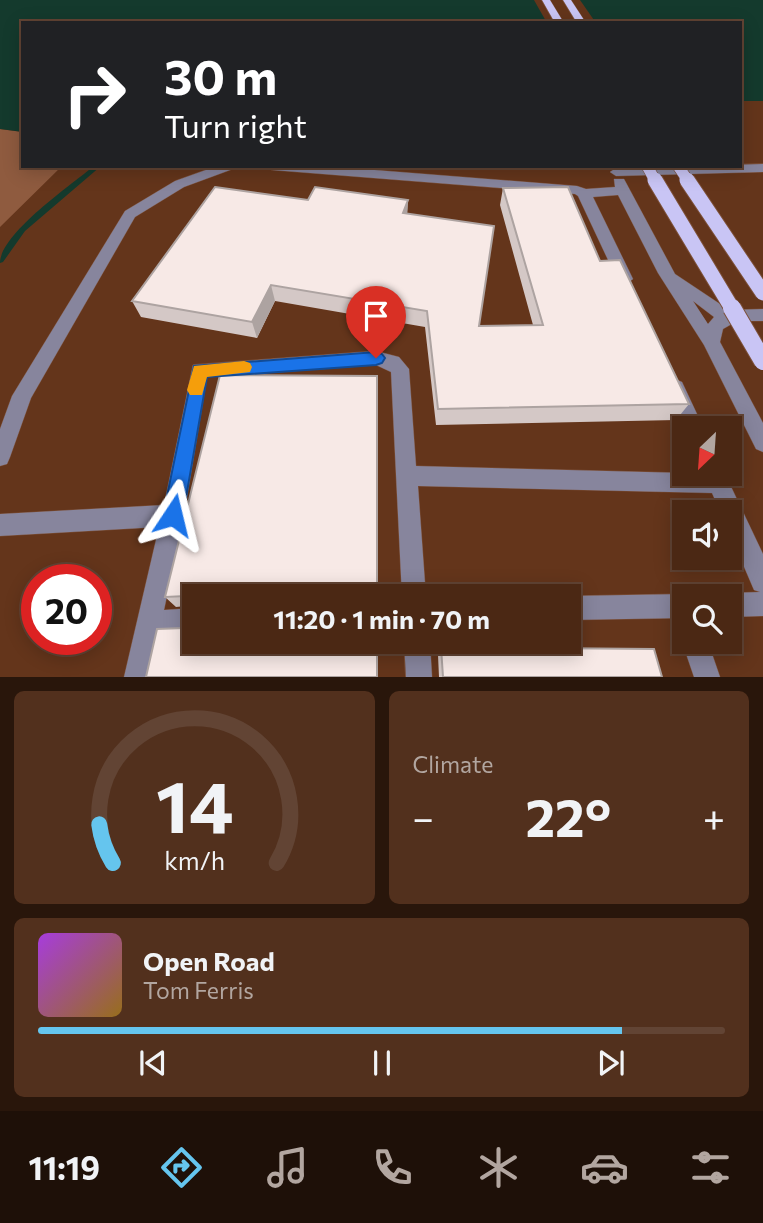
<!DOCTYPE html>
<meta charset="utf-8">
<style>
:root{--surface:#4b2814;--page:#52301d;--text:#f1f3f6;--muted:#b2a6a0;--line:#624434;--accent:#65c5ee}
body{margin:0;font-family:Commissioner,sans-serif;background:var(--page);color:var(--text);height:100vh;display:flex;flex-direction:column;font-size:26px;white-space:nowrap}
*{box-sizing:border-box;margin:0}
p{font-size:23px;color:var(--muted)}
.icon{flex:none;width:38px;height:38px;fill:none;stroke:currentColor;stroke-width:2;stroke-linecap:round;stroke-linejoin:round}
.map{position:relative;height:677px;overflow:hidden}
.panel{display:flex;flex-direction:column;gap:14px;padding:14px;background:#29160b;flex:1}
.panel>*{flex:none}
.hud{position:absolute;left:21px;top:21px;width:721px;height:147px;border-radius:0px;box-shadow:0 4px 18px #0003,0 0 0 2px var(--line);background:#202124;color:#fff;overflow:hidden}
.needle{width:46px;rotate:205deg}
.tools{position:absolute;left:672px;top:416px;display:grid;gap:14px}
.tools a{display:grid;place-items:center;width:70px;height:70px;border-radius:0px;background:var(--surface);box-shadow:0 4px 18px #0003,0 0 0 2px var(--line);font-size:35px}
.speed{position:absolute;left:21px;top:564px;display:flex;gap:14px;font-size:35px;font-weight:700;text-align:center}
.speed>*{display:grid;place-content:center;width:91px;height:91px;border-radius:50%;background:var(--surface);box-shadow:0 4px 18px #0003,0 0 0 2px var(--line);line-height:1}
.speed .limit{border:10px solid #d22;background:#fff;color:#111}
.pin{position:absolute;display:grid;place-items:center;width:60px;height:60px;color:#fff;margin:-72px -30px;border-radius:50% 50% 50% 0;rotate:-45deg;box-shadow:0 0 7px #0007}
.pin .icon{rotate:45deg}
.me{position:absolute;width:77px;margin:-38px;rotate:10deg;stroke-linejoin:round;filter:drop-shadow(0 0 5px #0008)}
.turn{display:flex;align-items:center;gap:24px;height:147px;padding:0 28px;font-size:32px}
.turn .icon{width:91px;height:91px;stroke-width:2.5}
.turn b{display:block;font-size:49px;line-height:60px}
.big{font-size:52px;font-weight:700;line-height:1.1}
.panel .card{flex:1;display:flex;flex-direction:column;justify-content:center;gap:10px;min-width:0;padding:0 24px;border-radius:10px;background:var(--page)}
.panel .dial{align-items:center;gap:0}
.dial svg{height:182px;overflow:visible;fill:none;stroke:var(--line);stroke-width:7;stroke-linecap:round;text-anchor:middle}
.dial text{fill:var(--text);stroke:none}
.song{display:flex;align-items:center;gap:21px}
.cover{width:84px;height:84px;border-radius:10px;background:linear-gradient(135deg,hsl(280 70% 55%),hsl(40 70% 35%))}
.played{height:7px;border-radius:4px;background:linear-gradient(90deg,var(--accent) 85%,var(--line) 85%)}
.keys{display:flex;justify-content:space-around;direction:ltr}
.heat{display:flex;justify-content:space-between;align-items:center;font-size:38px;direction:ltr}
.panel .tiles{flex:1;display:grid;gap:14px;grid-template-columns:1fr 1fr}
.card:last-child{grid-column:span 2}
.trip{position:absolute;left:182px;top:584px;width:399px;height:70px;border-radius:0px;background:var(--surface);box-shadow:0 4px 18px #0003,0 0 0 2px var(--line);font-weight:700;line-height:70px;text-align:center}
.dock{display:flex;height:112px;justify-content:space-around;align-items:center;background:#1e1008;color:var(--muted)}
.dock .icon{width:49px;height:49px}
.dock .selected{color:var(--accent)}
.dock b{font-size:32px;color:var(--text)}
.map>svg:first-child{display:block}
</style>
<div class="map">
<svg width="763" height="677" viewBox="0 0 763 677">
<rect width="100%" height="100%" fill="#64351b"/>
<path fill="#8f5b3f" d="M 0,129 L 23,132 L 23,166 L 62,166 L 0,227 Z"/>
<path fill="#143a2d" d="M 0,0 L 763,0 L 763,101 L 740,101 L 740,23 L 23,23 L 23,132 L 0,129 Z"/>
<path fill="#64351b" d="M 534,0 L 580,0 L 596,23 L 547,23 Z"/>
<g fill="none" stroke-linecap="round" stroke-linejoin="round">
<path fill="#143a2d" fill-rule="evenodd" d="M 94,166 L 101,166 L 25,231 L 3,262 L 0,263 C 0,234 71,185 94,166 Z"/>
<g stroke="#7d513a" stroke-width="1">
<path id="minor" d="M 763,164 L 763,172 L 616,176 L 610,172 L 616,168 Z
M 217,166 L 241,166 L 184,187 L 135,217 L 31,398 L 10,457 L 7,464 L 0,466 L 0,429 L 12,396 L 125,211 L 175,181 Z
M 266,166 L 324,166 L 577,186 L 586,189 L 615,187 L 614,179 L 624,179 L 675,274 L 729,310 L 763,309 L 763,321 L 737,321 L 723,329 L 720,342 L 763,423 L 763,452 L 756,449 L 704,345 L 658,273 L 618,195 L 593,197 L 633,279 L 625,285 L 617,279 L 578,196 L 575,194 L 272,170 ZM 693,301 L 714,317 L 708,324 Z
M 376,351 L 399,357 L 409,369 L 416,466 L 725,474 L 763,554 L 763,616 L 730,617 L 730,597 L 721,597 L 730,593 L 760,592 L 754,590 L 730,534 L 730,513 L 721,513 L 712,493 L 418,486 L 426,597 L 402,597 L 391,372 L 376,365 L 207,377 L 184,515 L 164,610 L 194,608 L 194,634 L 159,635 L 150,677 L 124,677 L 159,527 L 0,536 L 0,514 L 164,505 L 193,365 Z
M 675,379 L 682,382 L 704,429 L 684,430 L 666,387 L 668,382 Z
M 684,594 L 692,597 L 684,597 L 684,618 L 569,620 L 569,597 L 566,597 L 569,596 Z
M 684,637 L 684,642 L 708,642 L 720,677 L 694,677 L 682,642 Z
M 404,642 L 430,642 L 432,677 L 406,677 Z"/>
</g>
<g stroke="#7d513a" stroke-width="1">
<path id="major" d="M 542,0 L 550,0 L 564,23 L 555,23 Z
M 563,0 L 571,0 L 586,23 L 577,23 Z"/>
</g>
<use href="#minor" fill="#87859d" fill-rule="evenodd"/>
<use href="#major" fill="#c9c5f5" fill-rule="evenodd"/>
<g stroke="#7d513a" stroke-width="12" stroke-linecap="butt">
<path id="major-bridge-far2" d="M 647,166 L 656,182
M 678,166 L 689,182"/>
</g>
<g stroke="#7d513a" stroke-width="17" stroke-linecap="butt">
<path id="major-bridge-far1" d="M 655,180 L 733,310
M 687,180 L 763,293"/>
</g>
<g stroke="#7d513a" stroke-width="20" stroke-linecap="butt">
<path id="major-bridge" d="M 732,308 L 763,361"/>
</g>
<use href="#major-bridge-far2" stroke="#c9c5f5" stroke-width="11"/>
<use href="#major-bridge-far1" stroke="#c9c5f5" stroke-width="15"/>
<use href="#major-bridge" stroke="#c9c5f5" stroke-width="18"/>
</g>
<path fill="#d4c8c6" d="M 503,188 L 600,261 L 689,404 L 676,420 L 436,425 L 425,327 L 275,301 L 257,338 L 141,317 L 132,301 L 308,200 L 408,200 L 407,214 L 479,326 L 533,325 L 500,205 Z
M 220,375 L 194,642 L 184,628 L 187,626 L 186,606 L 176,607 L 165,597 Z
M 441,647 L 662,677 L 439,677 L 438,655 Z"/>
<path fill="#ada3a1" d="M 408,200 L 407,217 L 403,213 Z
M 271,285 L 275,301 L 257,338 L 252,322 Z"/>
<path fill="#f7e9e6" stroke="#ada3a1" stroke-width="2" d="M 215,187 L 308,200 L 315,187 L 408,200 L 403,213 L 494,226 L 479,326 L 543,325 L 503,188 L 568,187 L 600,261 L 620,260 L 689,404 L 438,409 L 427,311 L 271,285 L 252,322 L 132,301 Z
M 220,375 L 377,376 L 377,597 L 194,597 L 194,642 L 377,642 L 377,677 L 146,677 L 157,629 L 184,628 L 187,626 L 186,596 L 165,597 Z
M 441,647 L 654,649 L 662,677 L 443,677 Z"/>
<path fill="#1a73e8" stroke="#114b97" stroke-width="2" d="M 376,352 L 382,354 L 385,358 L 382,363 L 376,365 L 207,377 L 183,515 L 180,522 L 173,525 L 166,522 L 163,515 L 194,366 Z"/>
<path fill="#f59e0b" d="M 244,361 L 250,363 L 252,367 L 250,372 L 207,377 L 202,395 L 190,395 L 187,390 L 194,366 Z"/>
</svg>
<div class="tools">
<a><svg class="needle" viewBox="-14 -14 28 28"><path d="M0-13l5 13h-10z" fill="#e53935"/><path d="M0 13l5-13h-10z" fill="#b2a6a0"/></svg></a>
<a><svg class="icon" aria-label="sound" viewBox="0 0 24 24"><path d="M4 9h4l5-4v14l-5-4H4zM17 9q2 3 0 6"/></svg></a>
<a><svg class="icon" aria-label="search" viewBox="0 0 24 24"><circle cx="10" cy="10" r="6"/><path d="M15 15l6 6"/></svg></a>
</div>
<div class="speed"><div class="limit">20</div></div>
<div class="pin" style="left:376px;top:358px;background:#d93025"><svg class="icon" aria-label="arrive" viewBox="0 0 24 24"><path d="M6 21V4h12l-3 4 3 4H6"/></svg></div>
<svg class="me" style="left:173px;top:515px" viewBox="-20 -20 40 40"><path d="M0-17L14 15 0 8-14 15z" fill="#1a73e8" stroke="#fff" stroke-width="4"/></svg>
<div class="trip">11:20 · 1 min · 70 m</div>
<div class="hud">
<div class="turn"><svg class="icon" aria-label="right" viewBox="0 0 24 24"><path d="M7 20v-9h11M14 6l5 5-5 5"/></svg><div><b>30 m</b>Turn right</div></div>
</div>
</div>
<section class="panel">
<div class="tiles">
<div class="card dial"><svg viewBox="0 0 100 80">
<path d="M14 69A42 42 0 1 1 86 69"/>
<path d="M14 69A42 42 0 0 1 8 52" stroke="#65c5ee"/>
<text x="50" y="56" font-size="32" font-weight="700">14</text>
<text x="50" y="72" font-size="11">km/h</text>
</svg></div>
<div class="card"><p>Climate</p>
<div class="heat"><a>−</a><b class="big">22°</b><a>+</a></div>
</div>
<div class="card">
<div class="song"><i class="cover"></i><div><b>Open Road</b><p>Tom Ferris</p></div></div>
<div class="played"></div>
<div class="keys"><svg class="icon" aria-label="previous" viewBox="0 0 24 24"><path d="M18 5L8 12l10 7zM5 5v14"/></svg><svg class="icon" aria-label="pause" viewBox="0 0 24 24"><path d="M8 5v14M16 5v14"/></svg><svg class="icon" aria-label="next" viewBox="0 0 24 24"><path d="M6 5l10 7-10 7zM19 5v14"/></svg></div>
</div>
</div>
</section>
<nav class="dock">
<b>11:19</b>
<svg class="icon selected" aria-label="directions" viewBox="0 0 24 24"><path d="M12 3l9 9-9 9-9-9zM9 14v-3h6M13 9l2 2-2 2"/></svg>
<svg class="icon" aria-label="music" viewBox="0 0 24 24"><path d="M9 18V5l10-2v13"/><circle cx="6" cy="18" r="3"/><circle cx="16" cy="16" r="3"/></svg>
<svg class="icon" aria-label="phone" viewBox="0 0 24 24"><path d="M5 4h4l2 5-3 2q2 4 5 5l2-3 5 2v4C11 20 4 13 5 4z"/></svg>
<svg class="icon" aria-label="climate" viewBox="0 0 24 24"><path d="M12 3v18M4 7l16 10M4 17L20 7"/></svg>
<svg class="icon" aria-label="car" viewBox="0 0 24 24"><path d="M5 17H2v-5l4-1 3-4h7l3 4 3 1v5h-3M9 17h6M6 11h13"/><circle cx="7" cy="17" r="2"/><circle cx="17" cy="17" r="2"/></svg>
<svg class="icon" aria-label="filters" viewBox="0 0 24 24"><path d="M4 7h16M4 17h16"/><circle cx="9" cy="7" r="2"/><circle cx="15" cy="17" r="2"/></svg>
</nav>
